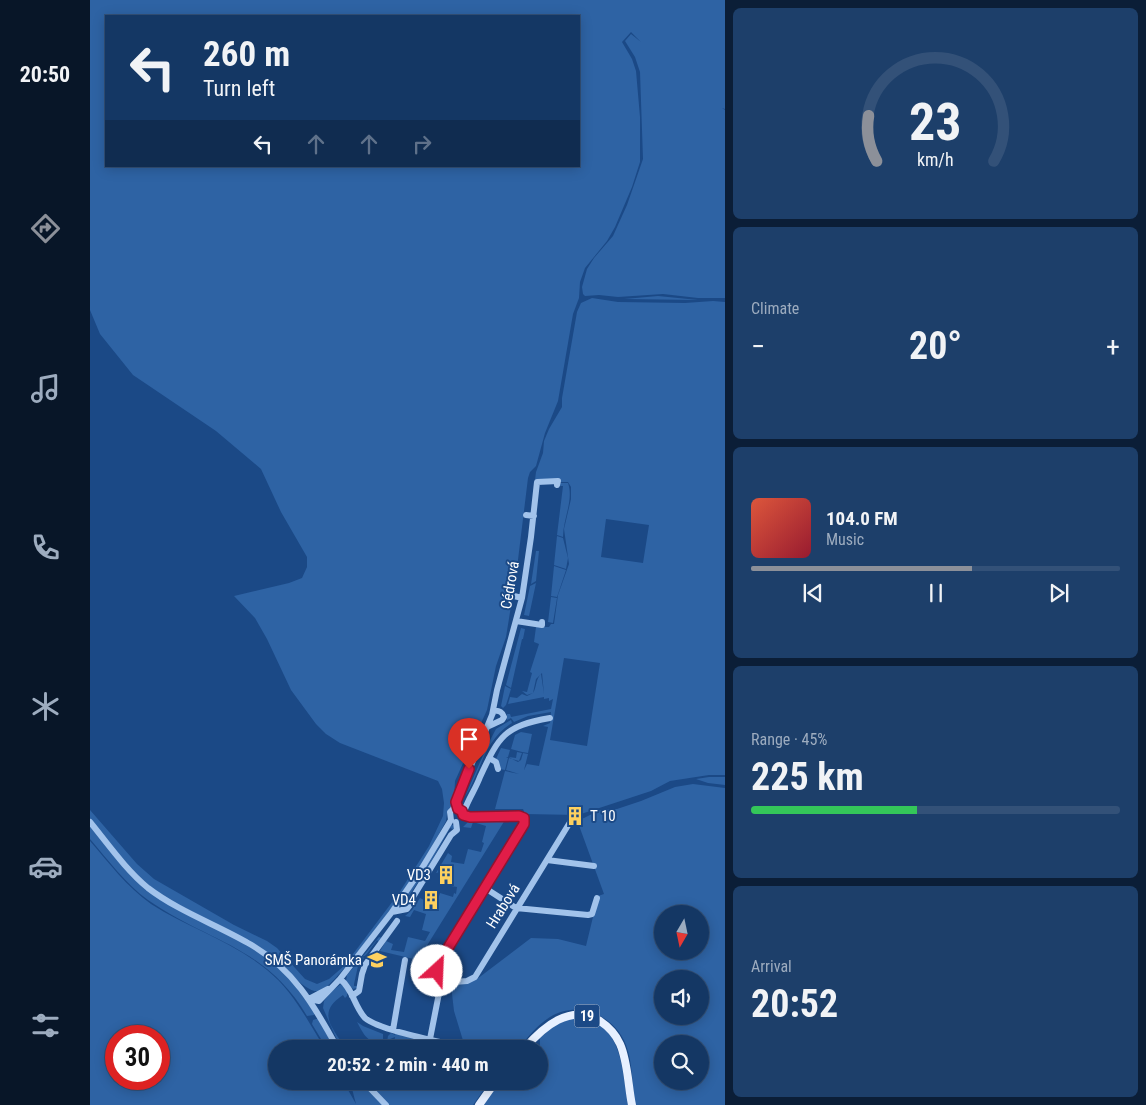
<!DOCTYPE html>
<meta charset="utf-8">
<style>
:root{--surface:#143764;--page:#1d3f6a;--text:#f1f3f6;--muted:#9dacbf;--line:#335178;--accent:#8c9099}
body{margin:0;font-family:"Roboto Condensed",sans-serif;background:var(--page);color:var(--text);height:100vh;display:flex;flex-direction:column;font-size:19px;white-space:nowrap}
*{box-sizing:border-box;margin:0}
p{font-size:16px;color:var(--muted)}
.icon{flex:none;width:28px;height:28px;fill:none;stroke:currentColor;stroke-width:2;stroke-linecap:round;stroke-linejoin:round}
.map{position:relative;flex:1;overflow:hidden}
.panel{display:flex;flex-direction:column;gap:8px;padding:8px;background:#0b1e37;width:421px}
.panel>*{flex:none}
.hud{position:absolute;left:15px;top:15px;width:475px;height:152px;border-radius:0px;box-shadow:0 2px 12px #0003,0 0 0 1px var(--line);background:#143764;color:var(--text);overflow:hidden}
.needle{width:32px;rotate:189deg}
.controls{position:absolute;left:564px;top:905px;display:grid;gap:10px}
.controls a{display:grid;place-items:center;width:55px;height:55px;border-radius:50%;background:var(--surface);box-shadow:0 2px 12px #0003,0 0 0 1px var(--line);font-size:25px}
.speed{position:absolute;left:15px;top:1025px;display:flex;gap:10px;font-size:25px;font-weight:700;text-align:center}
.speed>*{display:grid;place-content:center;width:65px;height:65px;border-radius:50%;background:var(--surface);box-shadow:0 2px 12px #0003,0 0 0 1px var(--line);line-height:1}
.speed .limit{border:8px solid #d22;background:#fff;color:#111}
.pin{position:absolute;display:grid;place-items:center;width:42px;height:42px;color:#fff;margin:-51px -21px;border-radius:50% 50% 50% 0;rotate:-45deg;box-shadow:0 0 5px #0007}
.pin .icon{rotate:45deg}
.me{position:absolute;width:55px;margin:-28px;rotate:25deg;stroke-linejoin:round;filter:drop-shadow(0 0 4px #0008)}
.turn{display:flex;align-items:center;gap:18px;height:105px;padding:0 15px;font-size:22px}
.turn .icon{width:65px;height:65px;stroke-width:2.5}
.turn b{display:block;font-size:35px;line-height:42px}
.lanes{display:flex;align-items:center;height:48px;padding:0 15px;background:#0003;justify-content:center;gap:25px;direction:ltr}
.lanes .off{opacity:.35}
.big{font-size:38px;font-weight:700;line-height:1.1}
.panel .tile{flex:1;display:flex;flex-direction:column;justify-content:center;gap:8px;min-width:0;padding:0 18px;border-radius:8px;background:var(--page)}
.panel .dial{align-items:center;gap:0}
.dial svg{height:130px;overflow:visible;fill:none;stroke:var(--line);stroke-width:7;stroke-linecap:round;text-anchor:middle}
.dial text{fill:var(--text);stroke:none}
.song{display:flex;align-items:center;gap:15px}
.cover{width:60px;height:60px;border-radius:8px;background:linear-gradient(135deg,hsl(10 70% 55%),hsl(350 70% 35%))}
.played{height:5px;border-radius:2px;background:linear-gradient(90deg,var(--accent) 60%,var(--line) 60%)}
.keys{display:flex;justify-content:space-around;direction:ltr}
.heat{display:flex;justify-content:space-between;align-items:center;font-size:28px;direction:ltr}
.charge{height:8px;border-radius:4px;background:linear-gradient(90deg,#34c759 45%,var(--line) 0)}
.trip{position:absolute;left:178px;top:1040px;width:280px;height:50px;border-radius:25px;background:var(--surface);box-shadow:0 2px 12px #0003,0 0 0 1px var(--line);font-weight:700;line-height:50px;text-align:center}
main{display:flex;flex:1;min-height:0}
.dock{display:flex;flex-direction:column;width:90px;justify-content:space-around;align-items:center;background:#081628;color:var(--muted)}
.dock .icon{width:35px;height:35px}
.dock .current{color:var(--accent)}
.dock b{font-size:22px;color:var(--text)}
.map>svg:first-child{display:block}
</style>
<main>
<nav class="dock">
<b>20:50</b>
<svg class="icon current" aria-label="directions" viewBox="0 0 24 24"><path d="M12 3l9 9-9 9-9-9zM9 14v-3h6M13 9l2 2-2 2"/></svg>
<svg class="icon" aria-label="music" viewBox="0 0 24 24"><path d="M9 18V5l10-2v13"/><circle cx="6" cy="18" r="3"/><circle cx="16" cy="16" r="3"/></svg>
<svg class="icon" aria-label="phone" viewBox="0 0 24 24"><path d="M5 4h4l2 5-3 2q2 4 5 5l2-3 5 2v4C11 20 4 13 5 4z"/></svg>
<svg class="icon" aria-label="climate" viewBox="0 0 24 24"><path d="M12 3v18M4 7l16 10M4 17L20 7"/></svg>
<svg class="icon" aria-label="car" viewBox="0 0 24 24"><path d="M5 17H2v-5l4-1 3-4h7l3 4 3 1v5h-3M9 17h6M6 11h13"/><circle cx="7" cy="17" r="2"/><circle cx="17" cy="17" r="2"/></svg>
<svg class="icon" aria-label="filters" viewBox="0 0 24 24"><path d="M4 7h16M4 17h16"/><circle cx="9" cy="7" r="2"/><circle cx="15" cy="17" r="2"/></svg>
</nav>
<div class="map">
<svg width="635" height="1105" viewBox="0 0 635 1105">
<rect width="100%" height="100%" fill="#1b4986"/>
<path fill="#2e63a4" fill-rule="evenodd" d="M 0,0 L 635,0 L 635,109 L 632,108 L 635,110 L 635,298 L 608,298 L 573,294 L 528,297 L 509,295 L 495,296 L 493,294 L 492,287 L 497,269 L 504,258 L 523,236 L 537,205 L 553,159 L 550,72 L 545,57 L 535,41 L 541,34 L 551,42 L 541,32 L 532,42 L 542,59 L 546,71 L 550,117 L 550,162 L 542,187 L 525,227 L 517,241 L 495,268 L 490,282 L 489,298 L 483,314 L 468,401 L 455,433 L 446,466 L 440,472 L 438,478 L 427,568 L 421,593 L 421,606 L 416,637 L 406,666 L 397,710 L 365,781 L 364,799 L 357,814 L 356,821 C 345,841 334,861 321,880 C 310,897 245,987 230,991 C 215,995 190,960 177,952 C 153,938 127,925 103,912 C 89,905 73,897 61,887 C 38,867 19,842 0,819 L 0,810 L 47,864 L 64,879 L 144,925 L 177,941 L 187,948 L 215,979 L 227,984 L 239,979 L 254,966 L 309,893 L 339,846 L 353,816 L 354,803 L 352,789 L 348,781 L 250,743 L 236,734 L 226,724 L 201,690 L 177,639 L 165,618 L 144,596 L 199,583 L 212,578 L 217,567 L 217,557 L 191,512 L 171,469 L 126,431 L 43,375 L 10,334 L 0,310 ZM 16,16 L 489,16 L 489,166 L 16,166 Z
M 568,296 L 608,300 L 534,299 Z
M 502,298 L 528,302 L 595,303 L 623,301 L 635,302 L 635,775 L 619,775 L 580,781 L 561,791 L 488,815 L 435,814 L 433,809 L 405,809 L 415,771 L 429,774 L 416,770 L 419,758 L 422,759 L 419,757 L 426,758 L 427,752 L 432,753 L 429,761 L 422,759 L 428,762 L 431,760 L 433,753 L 438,754 L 434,770 L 437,764 L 449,766 L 458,727 L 453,726 L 460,723 L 461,712 L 438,716 L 424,722 L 421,718 L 417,720 L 417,714 L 420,714 L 421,717 L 461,709 L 463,699 L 459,701 L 459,698 L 454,699 L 454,697 L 418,704 L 420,697 L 427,698 L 432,694 L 437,696 L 443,693 C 447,687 445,680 451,674 L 454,694 L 452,673 L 446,679 L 443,693 L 437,695 L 432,691 L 437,692 L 442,673 L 440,672 L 449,644 L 444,642 L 446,627 L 459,627 L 461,624 L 464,624 L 468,595 L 479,564 L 474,529 L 481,499 L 481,487 L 478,482 L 471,482 L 470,479 L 445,480 L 446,472 L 453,453 L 454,441 L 459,429 L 472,407 L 472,398 L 487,312 L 491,303 ZM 516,519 L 559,525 L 553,563 L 511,557 ZM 474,658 L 510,663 L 497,746 L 460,740 Z
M 470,483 L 478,483 C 484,500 473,519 473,537 L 467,535 L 473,486 L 469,486 Z
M 467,536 L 473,538 L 478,558 L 476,569 L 464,565 Z
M 446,551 L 449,551 L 446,581 L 441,584 Z
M 464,566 L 476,570 L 467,597 L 461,596 Z
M 446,583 L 439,616 L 434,615 L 440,586 Z
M 461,597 L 467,598 L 463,623 L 458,622 Z
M 431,628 L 435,629 L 433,639 L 432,639 L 421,688 L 416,685 Z
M 415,686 L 421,689 L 416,705 L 413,708 L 411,706 Z
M 421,720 L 422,723 C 394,740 391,771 375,797 L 397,746 L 406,729 Z
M 431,732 L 442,734 L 438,753 L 432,752 L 431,745 L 432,752 L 421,749 L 425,735 Z
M 411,748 L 420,750 L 418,757 L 416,758 L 418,758 L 415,770 L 410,769 L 409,763 L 412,761 L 409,763 L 406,759 Z
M 619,777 L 635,777 L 635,785 L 618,783 L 606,779 Z
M 603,784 L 635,788 L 635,1105 L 545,1105 C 542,1086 543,1063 536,1045 C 525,1015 488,1000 460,1017 C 447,1025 438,1037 428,1049 L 303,1049 L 305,1037 L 300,1039 L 299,1043 L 297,1042 L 298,1036 L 301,1033 L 305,1035 L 305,1033 L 369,1044 L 375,1047 L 364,1011 L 361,985 L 387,979 L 441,938 L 468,939 L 496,946 L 508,896 L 514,894 L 487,820 L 494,818 L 510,810 L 527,809 L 551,801 L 585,787 ZM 572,914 L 610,914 L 610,951 L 572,951 ZM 572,979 L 610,979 L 610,1016 L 572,1016 ZM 572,1044 L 610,1044 L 610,1081 L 572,1081 Z
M 415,820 L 328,960 L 290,951 L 296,941 L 303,944 L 301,950 L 314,952 L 318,937 L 335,941 L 340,932 L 332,930 L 336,914 L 324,910 L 320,917 L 315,916 L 322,910 L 330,898 L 334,900 L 333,906 L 345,909 L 350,893 L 363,897 L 364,893 L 366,894 L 367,887 L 361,886 L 364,870 L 352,866 L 350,872 L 346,873 L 358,853 L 362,856 L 361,862 L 374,864 L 378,849 L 391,852 L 394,843 L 392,842 L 396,826 L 383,822 L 381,828 L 373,827 L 378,822 Z
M 0,825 L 50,884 L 165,949 L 199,977 L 224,1012 L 224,1015 L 217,1016 C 176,946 118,942 58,900 C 36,884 18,860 0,839 Z
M 361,825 L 364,825 L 365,830 L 360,828 L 341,862 L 319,896 L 322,896 L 320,898 L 316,896 Z
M 0,841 C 19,863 37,887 61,904 C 98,928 142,941 177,970 C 203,991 218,1021 235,1049 L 186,1049 L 186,1081 L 253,1081 L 266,1104 L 260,1081 L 270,1081 L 294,1105 L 0,1105 ZM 26,1036 L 69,1036 L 69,1079 L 26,1079 Z
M 289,937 L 292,938 L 289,942 L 287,940 L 268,966 L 264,984 L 264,986 L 267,986 L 267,988 L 263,989 L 256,981 L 257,975 Z
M 251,984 L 257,990 L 257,996 L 255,998 L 253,995 C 226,1013 242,1027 256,1049 L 251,1049 L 233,1008 L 234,1001 L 241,992 Z
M 226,1019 L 228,1019 L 245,1049 L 237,1049 L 222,1024 L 223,1020 Z
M 480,1019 C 532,1014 532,1068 538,1105 L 393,1105 L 404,1090 L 435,1081 L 449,1081 L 450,1038 L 464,1025 Z
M 267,1022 L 273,1026 L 293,1034 L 293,1042 C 278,1045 273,1033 267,1022 Z
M 276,1081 L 400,1081 L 383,1105 L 299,1105 Z"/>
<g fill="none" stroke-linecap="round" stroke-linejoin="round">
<path stroke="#a2c3eb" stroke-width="6" d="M 436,515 L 444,516
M 424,596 L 432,598
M 426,621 L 452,625 L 452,622
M 399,726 L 412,720 L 414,717 C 413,713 409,710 404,711 L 402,715
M 399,758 L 406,762 L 408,769
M 361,820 L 360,812 L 363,809 L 402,715 L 407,690 L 432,598 L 441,537 L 447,482 L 468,481 L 467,485
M 0,822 C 18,844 36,870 58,888 C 88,911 125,924 158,943 C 203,968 224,1005 248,1049
M 457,860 L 504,866
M 395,888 L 426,908 L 498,915 L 502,914 L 507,898
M 320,902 L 361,835 L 367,830 L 366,822
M 302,912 L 317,909 L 320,905 L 318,900
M 250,979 C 263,989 264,1006 275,1018 C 289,1030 347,1041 368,1046
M 351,983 L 377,981 L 385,977 L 482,819
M 262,996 L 269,991 L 272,974 L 275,965 L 307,921
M 219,999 L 229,1001 L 250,979 L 302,912 L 332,868 L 361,820
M 219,999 L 238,989
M 303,1030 L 315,960
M 340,1039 L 351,983 L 347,971 L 348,964 L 435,824 L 434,819 L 429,816 L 380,817 L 373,815 L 375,809 C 379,798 386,788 390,777 C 409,736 414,726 460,718
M 273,1081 L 296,1105"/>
<path stroke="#e7f0ff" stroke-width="8" d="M 434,1049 C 453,1027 480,1003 510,1021 C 519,1027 526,1035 530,1044 C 538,1062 538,1086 542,1105
M 389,1105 L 406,1081"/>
</g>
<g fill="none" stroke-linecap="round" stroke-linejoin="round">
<g stroke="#92132f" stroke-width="12">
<path id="route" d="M 347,971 L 350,961 L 434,824 L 434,818 L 429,816 L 380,817 L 373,815 L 372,811 L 368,809 L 366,802 L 379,769"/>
</g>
<use href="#route" stroke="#e11d48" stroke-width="9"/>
</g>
<defs>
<g id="building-bare" transform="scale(1.5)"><path d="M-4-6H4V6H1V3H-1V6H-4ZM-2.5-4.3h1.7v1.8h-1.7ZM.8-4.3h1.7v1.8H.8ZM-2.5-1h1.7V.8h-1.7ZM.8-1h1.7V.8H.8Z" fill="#fdd05f" stroke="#1b4986" stroke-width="2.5" paint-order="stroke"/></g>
<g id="school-bare" transform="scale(1.5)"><path d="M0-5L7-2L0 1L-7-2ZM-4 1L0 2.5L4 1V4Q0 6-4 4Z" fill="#fdd05f" stroke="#1b4986" stroke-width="2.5" paint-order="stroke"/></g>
</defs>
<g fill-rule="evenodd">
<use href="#building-bare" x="485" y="816"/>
<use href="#building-bare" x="356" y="875"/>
<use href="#building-bare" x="341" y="900"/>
<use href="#school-bare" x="287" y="960"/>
</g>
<g text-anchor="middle" stroke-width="4" stroke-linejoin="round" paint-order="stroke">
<rect fill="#1b4986" stroke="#bbc8db" stroke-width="1" x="484.5" y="1004.5" width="25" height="23" rx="4"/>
<g font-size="14" font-weight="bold" fill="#fff">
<text x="497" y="1021">19</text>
</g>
<g font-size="15" fill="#fff" stroke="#1b4986">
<text transform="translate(420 585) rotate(-80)" y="5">Cédrová</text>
<text transform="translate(413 906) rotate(-58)" y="5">Hrabová</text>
</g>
<g font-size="15" fill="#fff" stroke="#1b4986" text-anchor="end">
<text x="500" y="821" text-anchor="start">T 10</text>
<text x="341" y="880">VD3</text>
<text x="326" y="905">VD4</text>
<text x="272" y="965">SMŠ Panorámka</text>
</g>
</g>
</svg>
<div class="controls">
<a><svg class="needle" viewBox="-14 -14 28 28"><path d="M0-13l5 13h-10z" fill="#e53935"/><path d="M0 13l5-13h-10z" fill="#9dacbf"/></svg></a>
<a><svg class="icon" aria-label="sound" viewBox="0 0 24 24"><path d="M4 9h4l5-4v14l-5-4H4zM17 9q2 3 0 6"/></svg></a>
<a><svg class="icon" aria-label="search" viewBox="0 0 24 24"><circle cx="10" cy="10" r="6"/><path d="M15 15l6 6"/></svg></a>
</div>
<div class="speed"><div class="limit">30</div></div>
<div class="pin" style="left:379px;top:769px;background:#d93025"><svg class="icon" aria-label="arrive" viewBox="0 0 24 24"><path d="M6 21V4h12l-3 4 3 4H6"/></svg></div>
<svg class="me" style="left:347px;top:971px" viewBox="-20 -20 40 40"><circle r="19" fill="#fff"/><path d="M0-13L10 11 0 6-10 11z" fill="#e11d48"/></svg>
<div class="trip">20:52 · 2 min · 440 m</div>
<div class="hud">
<div class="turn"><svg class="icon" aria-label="left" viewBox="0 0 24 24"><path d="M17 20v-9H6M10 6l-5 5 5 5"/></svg><div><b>260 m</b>Turn left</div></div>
<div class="lanes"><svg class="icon" aria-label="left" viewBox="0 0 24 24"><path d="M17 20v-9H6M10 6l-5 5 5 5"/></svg><svg class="icon off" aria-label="ahead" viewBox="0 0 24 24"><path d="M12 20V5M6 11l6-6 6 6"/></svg><svg class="icon off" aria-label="ahead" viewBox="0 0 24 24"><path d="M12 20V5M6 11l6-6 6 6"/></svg><svg class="icon off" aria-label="right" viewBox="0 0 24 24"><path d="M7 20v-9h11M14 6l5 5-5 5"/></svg></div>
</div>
</div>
<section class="panel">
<div class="tile dial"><svg viewBox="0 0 100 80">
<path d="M14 69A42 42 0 1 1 86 69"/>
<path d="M14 69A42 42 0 0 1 9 41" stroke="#8c9099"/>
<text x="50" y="56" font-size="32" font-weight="700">23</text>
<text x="50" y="72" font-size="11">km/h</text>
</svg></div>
<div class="tile"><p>Climate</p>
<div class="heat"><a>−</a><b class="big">20°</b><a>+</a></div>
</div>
<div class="tile">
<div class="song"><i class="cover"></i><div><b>104.0 FM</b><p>Music</p></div></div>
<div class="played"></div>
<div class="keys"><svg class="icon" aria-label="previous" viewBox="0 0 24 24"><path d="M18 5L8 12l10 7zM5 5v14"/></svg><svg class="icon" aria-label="pause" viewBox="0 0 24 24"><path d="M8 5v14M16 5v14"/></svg><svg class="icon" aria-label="next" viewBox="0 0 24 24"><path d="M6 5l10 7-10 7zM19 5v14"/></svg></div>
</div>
<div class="tile"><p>Range · 45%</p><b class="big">225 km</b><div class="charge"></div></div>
<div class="tile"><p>Arrival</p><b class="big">20:52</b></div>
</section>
</main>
